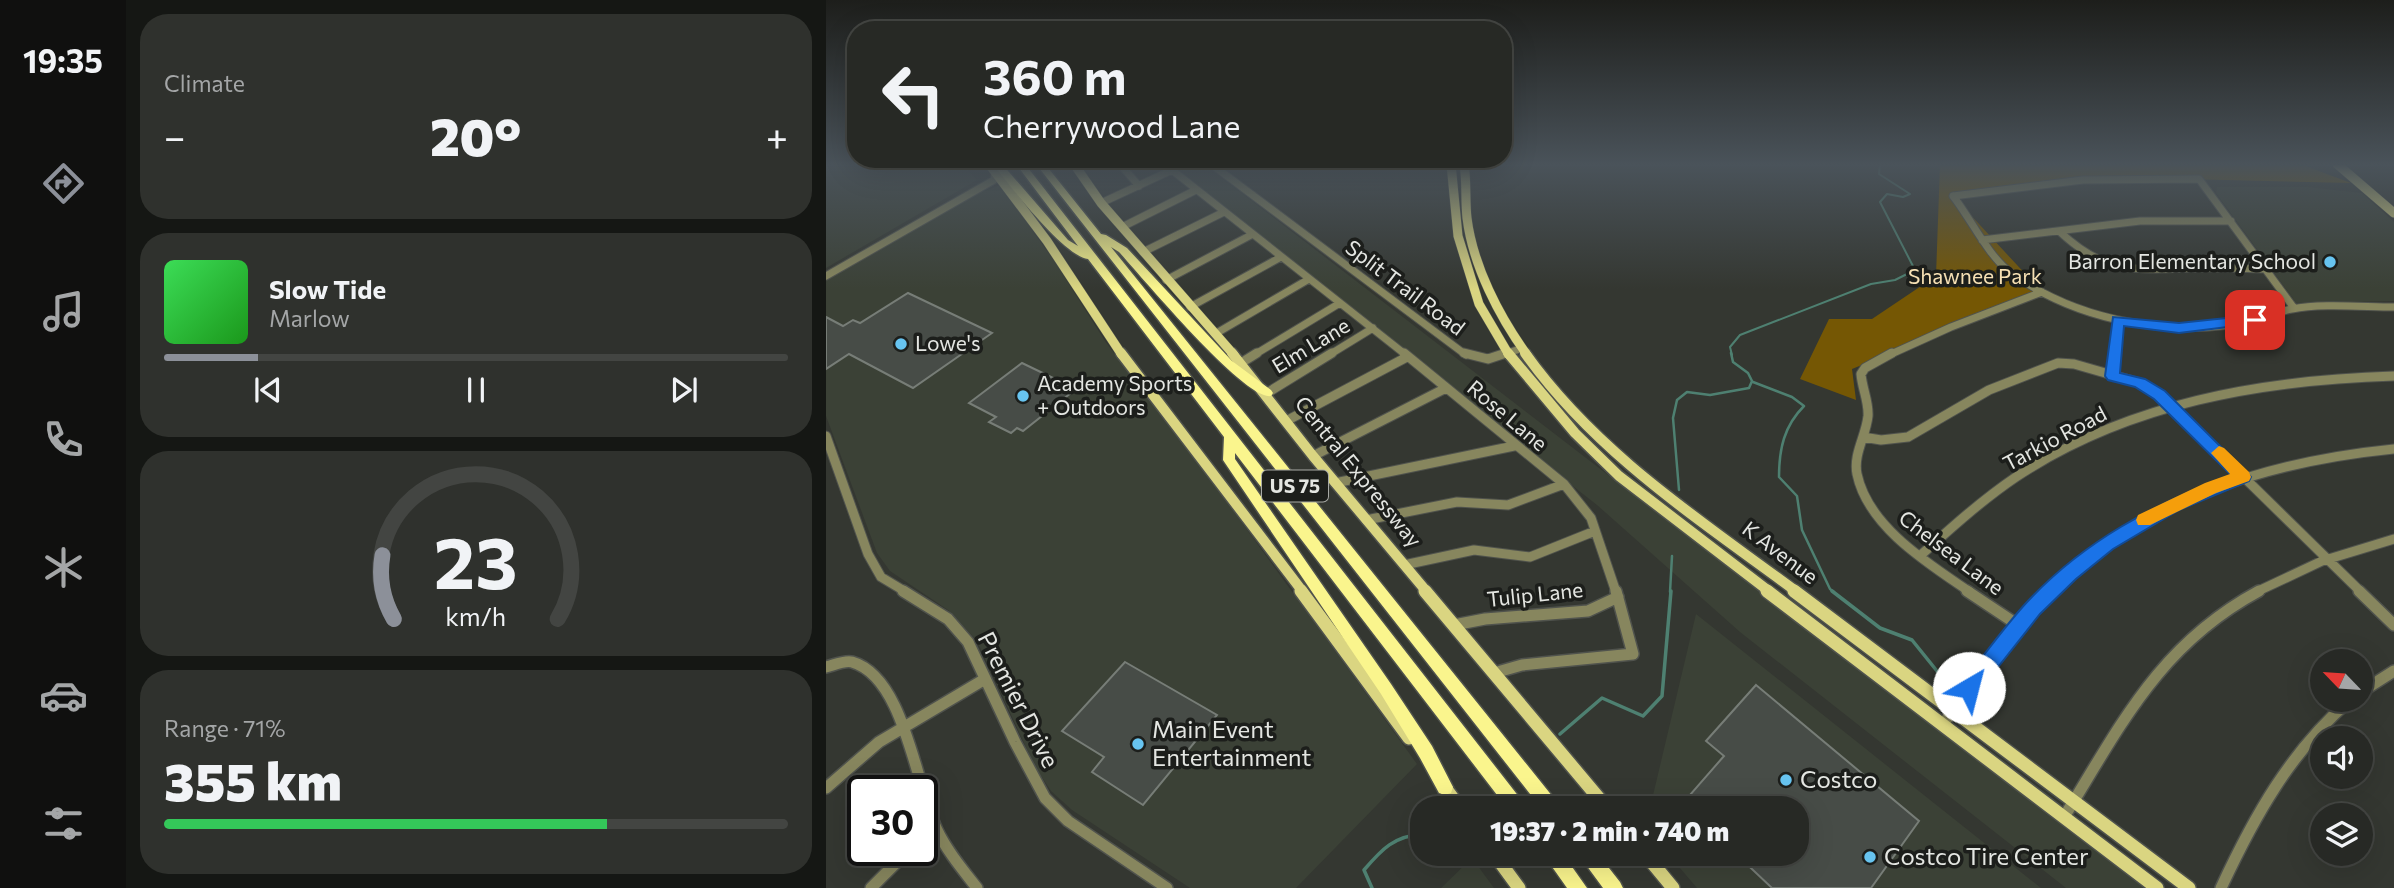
<!DOCTYPE html>
<meta charset="utf-8">
<style>
:root{--surface:#272925;--page:#2f312d;--text:#f1f3f6;--muted:#a4a6a7;--line:#434542;--accent:#8c9099}
body{margin:0;font-family:Commissioner,sans-serif;background:var(--page);color:var(--text);height:100vh;display:flex;flex-direction:column;font-size:26px;white-space:nowrap}
*{box-sizing:border-box;margin:0}
p{font-size:23px;color:var(--muted)}
.icon{flex:none;width:38px;height:38px;fill:none;stroke:currentColor;stroke-width:2;stroke-linecap:round;stroke-linejoin:round}
.map{position:relative;flex:1;overflow:hidden}
.details{display:flex;flex-direction:column;gap:14px;padding:14px;background:#151714;width:700px}
.details>*{flex:none}
.hud{position:absolute;left:21px;top:21px;width:665px;height:147px;border-radius:28px;box-shadow:0 7px 28px #0002,0 0 0 2px var(--line);background:#272925;color:var(--text);overflow:hidden}
.needle{width:46px;rotate:295deg}
.buttons{position:absolute;left:1484px;top:649px;display:grid;gap:14px}
.buttons a{display:grid;place-items:center;width:63px;height:63px;border-radius:50%;background:var(--surface);box-shadow:0 7px 28px #0002,0 0 0 2px var(--line);font-size:35px}
.speed{position:absolute;left:21px;top:775px;display:flex;gap:14px;font-size:35px;font-weight:700;text-align:center}
.speed>*{display:grid;place-content:center;width:91px;height:91px;border-radius:50%;background:var(--surface);box-shadow:0 7px 28px #0002,0 0 0 2px var(--line);line-height:1}
.speed .limit{border:4px solid #111;border-radius:10px;background:#fff;color:#111}
.pin{position:absolute;display:grid;place-items:center;width:60px;height:60px;color:#fff;margin:-30px;border-radius:14px;box-shadow:0 4px 10px #0006}
.me{position:absolute;width:77px;margin:-38px;rotate:37deg;stroke-linejoin:round;filter:drop-shadow(0 0 5px #0008)}
.turn{display:flex;align-items:center;gap:24px;height:147px;padding:0 21px;font-size:32px}
.turn .icon{width:91px;height:91px;stroke-width:2.5}
.turn b{display:block;font-size:49px;line-height:60px}
.big{font-size:52px;font-weight:800;line-height:1.1}
.details .card{flex:1;display:flex;flex-direction:column;justify-content:center;gap:10px;min-width:0;padding:0 24px;border-radius:28px;background:var(--page)}
.details .dial{align-items:center;gap:0}
.dial svg{height:182px;overflow:visible;fill:none;stroke:var(--line);stroke-width:7;stroke-linecap:round;text-anchor:middle}
.dial text{fill:var(--text);stroke:none}
.song{display:flex;align-items:center;gap:21px}
.cover{width:84px;height:84px;border-radius:10px;background:linear-gradient(135deg,hsl(130 70% 55%),hsl(120 70% 35%))}
.played{height:7px;border-radius:4px;background:linear-gradient(90deg,var(--accent) 15%,var(--line) 15%)}
.keys{display:flex;justify-content:space-around;direction:ltr}
.heat{display:flex;justify-content:space-between;align-items:center;font-size:38px;direction:ltr}
.charge{height:10px;border-radius:5px;background:linear-gradient(90deg,#34c759 71%,var(--line) 0)}
.trip{position:absolute;left:584px;top:796px;width:399px;height:70px;border-radius:28px;background:var(--surface);box-shadow:0 7px 28px #0002,0 0 0 2px var(--line);font-weight:800;line-height:70px;text-align:center}
main{display:flex;flex:1;min-height:0}
.tab-bar{display:flex;flex-direction:column;width:126px;justify-content:space-around;align-items:center;background:#10100f;color:var(--muted)}
.tab-bar .icon{width:49px;height:49px}
.tab-bar .active{color:var(--accent)}
.tab-bar b{font-size:32px;color:var(--text)}
.map>svg:first-child{display:block}
</style>
<main>
<nav class="tab-bar">
<b>19:35</b>
<svg class="icon active" aria-label="directions" viewBox="0 0 24 24"><path d="M12 3l9 9-9 9-9-9zM9 14v-3h6M13 9l2 2-2 2"/></svg>
<svg class="icon" aria-label="music" viewBox="0 0 24 24"><path d="M9 18V5l10-2v13"/><circle cx="6" cy="18" r="3"/><circle cx="16" cy="16" r="3"/></svg>
<svg class="icon" aria-label="phone" viewBox="0 0 24 24"><path d="M5 4h4l2 5-3 2q2 4 5 5l2-3 5 2v4C11 20 4 13 5 4z"/></svg>
<svg class="icon" aria-label="climate" viewBox="0 0 24 24"><path d="M12 3v18M4 7l16 10M4 17L20 7"/></svg>
<svg class="icon" aria-label="car" viewBox="0 0 24 24"><path d="M5 17H2v-5l4-1 3-4h7l3 4 3 1v5h-3M9 17h6M6 11h13"/><circle cx="7" cy="17" r="2"/><circle cx="17" cy="17" r="2"/></svg>
<svg class="icon" aria-label="filters" viewBox="0 0 24 24"><path d="M4 7h16M4 17h16"/><circle cx="9" cy="7" r="2"/><circle cx="15" cy="17" r="2"/></svg>
</nav>
<section class="details">
<div class="card"><p>Climate</p>
<div class="heat"><a>−</a><b class="big">20°</b><a>+</a></div>
</div>
<div class="card">
<div class="song"><i class="cover"></i><div><b>Slow Tide</b><p>Marlow</p></div></div>
<div class="played"></div>
<div class="keys"><svg class="icon" aria-label="previous" viewBox="0 0 24 24"><path d="M18 5L8 12l10 7zM5 5v14"/></svg><svg class="icon" aria-label="pause" viewBox="0 0 24 24"><path d="M8 5v14M16 5v14"/></svg><svg class="icon" aria-label="next" viewBox="0 0 24 24"><path d="M6 5l10 7-10 7zM19 5v14"/></svg></div>
</div>
<div class="card dial"><svg viewBox="0 0 100 80">
<path d="M14 69A42 42 0 1 1 86 69"/>
<path d="M14 69A42 42 0 0 1 9 41" stroke="#8c9099"/>
<text x="50" y="56" font-size="32" font-weight="700">23</text>
<text x="50" y="72" font-size="11">km/h</text>
</svg></div>
<div class="card"><p>Range · 71%</p><b class="big">355 km</b><div class="charge"></div></div>
</section>
<div class="map">
<svg width="1568" height="888" viewBox="0 0 1568 888">
<rect width="100%" height="100%" fill="#343731"/>
<path fill="#3b4136" d="M 0,164 L 137,165 L 151,180 L 0,268 Z
M 337,164 L 378,164 L 1319,888 L 1240,888 L 914,632 L 771,505 Z
M 172,186 L 177,189 L 231,265 L 279,341 L 401,502 L 591,764 L 470,888 L 364,888 L 246,810 L 225,791 L 209,767 L 151,641 L 122,610 L 64,571 L 51,553 L 0,416 L 0,279 L 138,198 Z
M 1391,187 L 1482,187 L 1536,193 L 1568,222 L 1568,301 L 1470,303 L 1390,193 Z
M 870,614 L 1215,888 L 871,888 L 842,854 L 971,854 L 971,808 L 824,808 Z
M 646,858 L 668,888 L 615,888 Z"/>
<path fill="#755704" d="M 1114,164 L 1474,164 L 1525,183 L 1276,177 L 1128,197 L 1216,292 L 1026,369 L 1030,400 L 974,379 L 1003,319 L 1046,319 L 1110,276 Z"/>
<g fill="none" stroke-linecap="round" stroke-linejoin="round">
<path stroke="#4e8071" stroke-width="2" d="M 906,355 L 904,347 L 914,335 L 1045,284 L 1069,280 L 1089,270 L 1054,202 L 1061,194 L 1077,197 L 1084,194 L 1053,174 L 1054,164"/>
<path stroke="#4e8071" stroke-width="2.5" d="M 927,382 L 966,397 L 978,406 C 958,426 953,449 953,477 L 971,496 L 976,530 L 1004,589 L 1008,592
M 853,490 L 847,418 L 851,400 L 861,392 L 884,395 L 923,388 L 926,381 L 922,373 L 907,362 L 905,353
M 844,592 L 846,556"/>
<path stroke="#4e8071" stroke-width="3.5" d="M 1006,591 L 1054,628 L 1086,640 L 1115,676
M 734,734 L 776,698 L 817,716 L 836,696 L 845,591
M 546,888 L 538,870 C 556,849 568,836 597,834"/>
</g>
<path fill="#474c47" stroke="#777d77" stroke-width="2" d="M 82,293 L 166,333 L 87,388 L 23,354 L 0,369 L 0,317 L 17,326 L 27,320 L 34,323 Z
M 196,363 L 250,389 L 197,431 L 191,428 L 185,433 L 163,422 L 170,417 L 143,403 Z
M 299,662 L 391,715 L 317,805 L 266,772 L 278,757 L 236,731 Z
M 930,685 L 1093,821 L 1045,888 L 946,888 L 910,854 L 971,854 L 971,808 L 861,808 L 856,804 L 898,756 L 880,741 Z"/>
<g fill="none" stroke-linecap="round" stroke-linejoin="round">
<g stroke="#50534d" stroke-width="9">
<path id="minor-far2" d="M 294,164 L 313,186
M 385,164 L 640,355
M 1127,196 C 1145,219 1162,256 1185,273 C 1253,322 1349,339 1430,320 C 1443,317 1454,311 1466,309 C 1494,303 1539,307 1568,307
M 1127,196 L 1257,180 L 1373,179 L 1468,308
M 275,203 L 346,170 L 580,355
M 296,227 L 370,190
M 1233,231 C 1281,276 1308,269 1369,268 C 1393,267 1416,269 1440,269
M 1156,240 L 1314,221 L 1405,221
M 317,252 L 398,212
M 0,276 L 168,180 L 169,172
M 340,280 L 425,235
M 364,307 L 455,257
M 389,334 L 483,279
M 428,355 L 514,303
M 503,355 L 547,328
M 675,355 L 694,349
M 1063,355 L 1125,327 L 1216,292
M 1289,355 L 1292,320"/>
</g>
<g stroke="#50534d" stroke-width="11">
<path id="minor-far1" d="M 578,353 L 738,484 L 765,518 L 790,592
M 638,353 L 662,359 L 680,353
M 1066,353 L 1039,368 L 1035,374 C 1036,388 1043,402 1042,416 C 1040,436 1027,454 1031,474 C 1042,527 1103,564 1144,592
M 415,363 L 431,353
M 1287,376 L 1289,353
M 441,393 L 506,353
M 462,420 L 581,357
M 0,436 L 42,554 L 55,577 L 80,592
M 1037,437 L 1055,440 L 1082,437 L 1163,390 L 1232,363 L 1248,364 L 1314,383 L 1334,395 L 1535,592
M 487,456 L 620,388
M 509,483 L 688,446
M 540,520 L 631,502 L 682,505 L 738,484
M 1095,555 C 1125,528 1156,500 1190,477 C 1302,403 1436,380 1568,376
M 578,565 L 648,550 L 704,557 L 769,531
M 1224,592 C 1321,500 1438,462 1568,449
M 1430,592 L 1496,561 L 1568,539"/>
</g>
<g stroke="#50534d" stroke-width="14">
<path id="minor" d="M 77,591 L 122,619 L 142,642 L 189,742 L 219,798 L 242,821 L 341,888
M 1141,591 L 1192,625
M 1533,591 L 1568,625
M 628,625 L 659,619 L 762,611 L 792,597
M 0,667 C 8,665 19,660 26,662 C 79,677 90,787 111,830 C 121,851 137,870 151,888
M 668,673 L 696,665 L 807,654 L 790,591
M 1535,692 L 1568,671
M 1117,724 L 1182,637 L 1226,591
M 0,788 L 53,742 L 159,679
M 1238,817 C 1295,725 1333,645 1433,591
M 96,839 L 110,829
M 45,888 L 83,850
M 1395,888 C 1428,817 1464,752 1524,700"/>
</g>
<g stroke="#50534d" stroke-width="10">
<path id="major-far2" d="M 163,164 L 221,241 L 296,355
M 248,164 L 275,203 L 408,355
M 625,164 L 632,236 L 653,304 L 683,355
M 638,164 C 641,182 639,200 641,218 C 647,266 673,316 701,355
M 1511,164 L 1568,213"/>
</g>
<g stroke="#50534d" stroke-width="13">
<path id="major-far1" d="M 295,353 L 477,592
M 406,353 L 487,456 L 601,592
M 682,353 L 749,433 L 793,476 L 944,592
M 699,353 C 770,453 874,520 971,592"/>
</g>
<g stroke="#50534d" stroke-width="16">
<path id="major" d="M 475,591 L 583,738
M 599,591 L 781,808
M 941,591 L 1331,888
M 968,591 L 1363,888
M 615,782 L 634,808
M 668,854 L 693,888
M 819,854 L 847,888"/>
</g>
<g stroke="#50534d" stroke-width="3">
<path id="highway" d="M 167,164 L 176,164 L 242,240 L 252,246 L 190,164 L 199,164 L 697,802 L 699,808 L 681,808 L 409,453 L 409,459 L 565,684 L 606,746 L 627,787 L 625,793 L 619,795 L 613,793 L 594,758 L 555,694 L 399,463 L 397,460 L 398,437 L 262,259 C 238,256 183,185 167,164 Z
M 210,164 L 219,164 L 275,234 L 280,235 L 301,248 L 406,361 L 445,390 L 447,393 L 445,396 C 419,401 315,276 293,252 L 285,247 L 731,802 L 733,808 L 715,808 Z
M 717,854 L 737,854 L 761,888 L 741,888 Z
M 752,854 L 772,854 L 794,882 L 797,888 L 777,888 Z"/>
</g>
<use href="#minor-far2" stroke="#87865e" stroke-width="7"/>
<use href="#minor-far1" stroke="#87865e" stroke-width="9"/>
<use href="#minor" stroke="#87865e" stroke-width="11"/>
<use href="#major-far2" stroke="#dad581" stroke-width="9"/>
<use href="#major-far1" stroke="#dad581" stroke-width="10"/>
<use href="#major" stroke="#dad581" stroke-width="13"/>
<use href="#highway" fill="#faf58d" fill-rule="evenodd"/>
</g>
<linearGradient id="sky" x2="0" y2="1"><stop stop-color="#1d1e1b"/><stop offset="0.57" stop-color="#4a535a"/><stop offset="1" stop-color="#4a535a" stop-opacity="0"/></linearGradient>
<rect width="1568" height="289" fill="url(#sky)"/>
<path fill="#1a73e8" stroke="#114b97" stroke-width="2" d="M 1429,315 L 1434,317 L 1434,323 L 1353,333 L 1298,326 L 1294,373 L 1319,379 L 1339,391 L 1425,477 L 1423,481 L 1353,510 L 1287,549 L 1250,579 L 1214,614 L 1150,695 L 1143,698 L 1136,695 L 1134,688 L 1136,682 C 1158,656 1178,627 1201,602 C 1259,540 1327,505 1405,475 L 1328,399 L 1309,387 L 1282,380 L 1279,376 L 1287,317 L 1353,323 Z"/>
<path fill="#f59e0b" d="M 1393,446 L 1398,448 L 1423,472 L 1425,477 L 1423,481 L 1390,493 L 1324,525 L 1312,525 L 1310,520 L 1312,515 L 1379,483 L 1404,474 L 1385,453 Z"/>
<g fill="#67c4f0" stroke="#1c1e1b" stroke-width="2.5">
<circle cx="1504" cy="262" r="7"/>
<circle cx="75" cy="344" r="7"/>
<circle cx="197" cy="396" r="7"/>
<circle cx="312" cy="744" r="7"/>
<circle cx="960" cy="780" r="7"/>
<circle cx="1044" cy="857" r="7"/>
</g>
<g text-anchor="middle" stroke-width="7" stroke-linejoin="round" paint-order="stroke">
<rect fill="#1c1e1b" stroke="#a8aaa6" stroke-width="2" x="436" y="470.5" width="66" height="31" rx="5"/>
<g font-size="19" font-weight="bold" fill="#e4e6e2">
<text x="469" y="493">US 75</text>
</g>
<g font-size="21" fill="#e4e6e2" stroke="#1c1e1b" text-anchor="start">
<text x="1490" y="269" text-anchor="end">Barron Elementary School</text>
<text x="89" y="351">Lowe's</text>
<text x="211" y="391">Academy Sports<tspan x="211" dy="24">+ Outdoors</tspan></text>
</g>
<g font-size="21" fill="#f6e0b4" stroke="#1c1e1b">
<text x="1149" y="284">Shawnee Park</text>
</g>
<g font-size="21" fill="#e4e6e2" stroke="#1c1e1b">
<text transform="translate(579 288) rotate(37)" y="7">Split Trail Road</text>
<text transform="translate(485 346) rotate(-31)" y="7">Elm Lane</text>
<text transform="translate(681 416) rotate(40)" y="7">Rose Lane</text>
<text transform="translate(1229 439) rotate(-28)" y="7">Tarkio Road</text>
<text transform="translate(532 472) rotate(51)" y="7">Central Expressway</text>
<text transform="translate(954 553) rotate(37)" y="7">K Avenue</text>
<text transform="translate(1125 553) rotate(37)" y="7">Chelsea Lane</text>
<text transform="translate(709 595) rotate(-6)" y="7">Tulip Lane</text>
</g>
<g font-size="24" fill="#e4e6e2" stroke="#1c1e1b">
<text transform="translate(192 700) rotate(63)" y="8">Premier Drive</text>
</g>
<g font-size="24" fill="#e4e6e2" stroke="#1c1e1b" text-anchor="start">
<text x="326" y="738">Main Event<tspan x="326" dy="28">Entertainment</tspan></text>
<text x="974" y="788">Costco</text>
<text x="1058" y="865">Costco Tire Center</text>
</g>
</g>
</svg>
<div class="buttons">
<a><svg class="needle" viewBox="-14 -14 28 28"><path d="M0-13l5 13h-10z" fill="#e53935"/><path d="M0 13l5-13h-10z" fill="#a4a6a7"/></svg></a>
<a><svg class="icon" aria-label="sound" viewBox="0 0 24 24"><path d="M4 9h4l5-4v14l-5-4H4zM17 9q2 3 0 6"/></svg></a>
<a><svg class="icon" aria-label="layers" viewBox="0 0 24 24"><path d="M12 4l9 5-9 5-9-5zM3 14l9 5 9-5"/></svg></a>
</div>
<div class="speed"><div class="limit">30</div></div>
<div class="pin" style="left:1429px;top:320px;background:#d93025"><svg class="icon" aria-label="arrive" viewBox="0 0 24 24"><path d="M6 21V4h12l-3 4 3 4H6"/></svg></div>
<svg class="me" style="left:1143px;top:688px" viewBox="-20 -20 40 40"><circle r="19" fill="#fff"/><path d="M0-13L10 11 0 6-10 11z" fill="#1a73e8"/></svg>
<div class="trip">19:37 · 2 min · 740 m</div>
<div class="hud">
<div class="turn"><svg class="icon" aria-label="left" viewBox="0 0 24 24"><path d="M17 20v-9H6M10 6l-5 5 5 5"/></svg><div><b>360 m</b>Cherrywood Lane</div></div>
</div>
</div>
</main>
